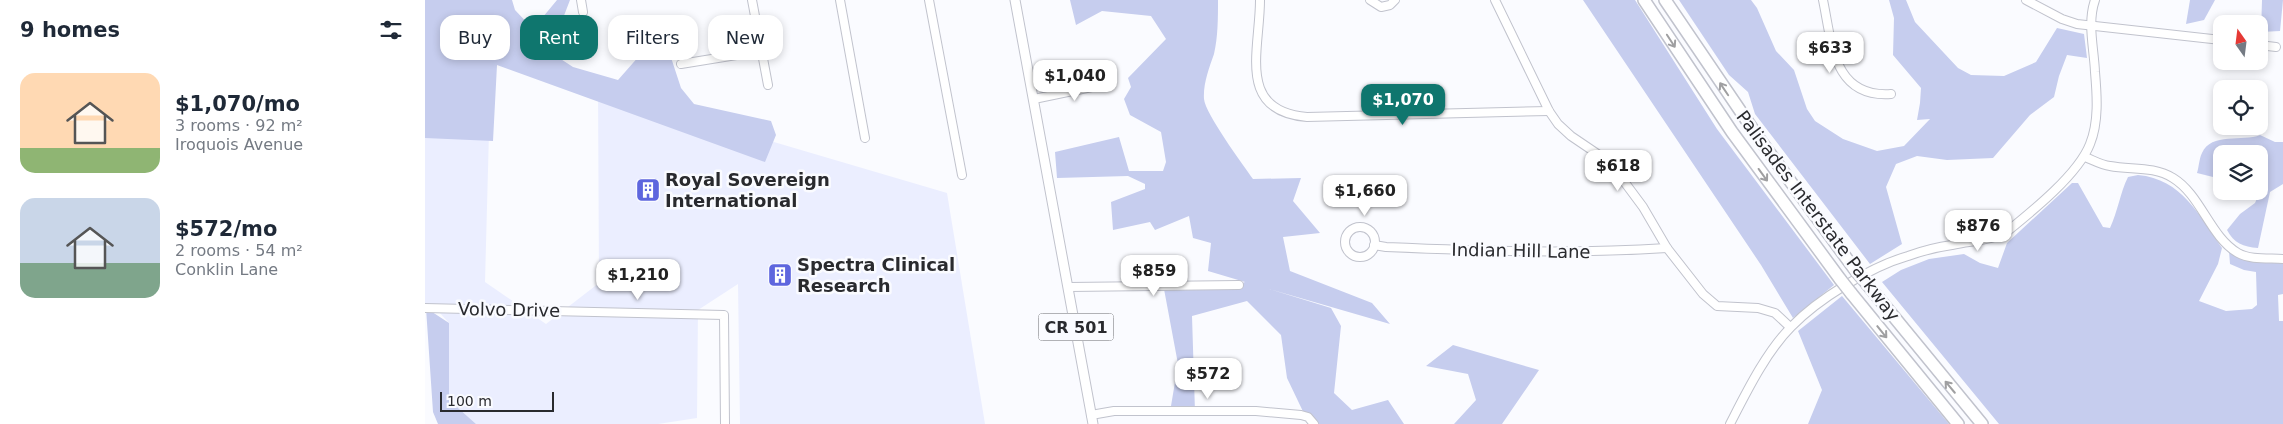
<!DOCTYPE html>
<meta charset="utf-8">
<style>
:root{--surface:#fff;--page:#f2f2f3;--text:#1f2937;--muted:#747a83;--accent:#0f766e}
body{margin:0;font-family:"DejaVu Sans",sans-serif;background:var(--page);color:var(--text);height:100vh;display:flex;flex-direction:column;font-size:19px;white-space:nowrap}
*{box-sizing:border-box;margin:0}
p{font-size:16px;color:var(--muted)}
.icon{flex:none;width:28px;height:28px;fill:none;stroke:currentColor;stroke-width:2;stroke-linecap:round;stroke-linejoin:round}
.map{position:relative;flex:1;overflow:hidden}
.sheet{display:flex;flex-direction:column;background:var(--surface);width:425px}
.sheet>*{flex:none}
.guide{position:absolute;left:15px;top:15px;width:475px;height:45px;display:flex;gap:10px}
.needle{width:32px;rotate:346deg}
.tools{position:absolute;left:1788px;top:15px;display:grid;gap:10px}
.tools a{display:grid;place-items:center;width:55px;height:55px;border-radius:10px;background:var(--surface);box-shadow:0 2px 8px #0003;font-size:25px}
.scale{position:absolute;left:15px;bottom:12px;width:114px;box-sizing:border-box;padding-left:5px;border:2px solid #292a2e;border-top:0;font-size:14px;line-height:18px;white-space:nowrap;color:#292a2e;-webkit-text-stroke:4px #fafbff;paint-order:stroke}
.price{position:absolute;translate:-50% -42px;padding:0 11px;border-radius:10px;background:#fff;color:#222;font-size:16px;line-height:32px;filter:drop-shadow(0 1px 2px #0008)}
.price::after{content:'';position:absolute;left:50%;top:30px;width:15px;height:11px;margin-left:-8px;background:inherit;clip-path:polygon(0 0,100% 0,50% 100%)}
.price.current{background:var(--accent);color:#fff}
ul{padding:0;list-style:none}
li{display:flex;align-items:center;gap:15px;height:125px;padding:0 20px}
li span{display:grid;place-items:center;flex:none;width:140px;height:100px;border-radius:15px;color:#555}
li>.icon{margin-inline-start:auto}
span .icon{width:60px;height:60px;fill:#fffc;stroke-width:1}
li b{font-size:21px}
h2{display:flex;justify-content:space-between;align-items:center;height:60px;padding:0 20px;font-size:21px}
.chip{padding:0 18px;border-radius:15px;background:var(--surface);box-shadow:0 2px 8px #0003;font-size:18px;line-height:45px}
.chip.current{background:var(--accent);color:#fff}
main{display:flex;flex:1;min-height:0}
.map>svg:first-child{display:block}
.built{fill:#ebeeff}
.green{fill:#c6cdee}
.lines{fill:none;stroke-linecap:round;stroke-linejoin:round}
.minor-casing{stroke:#c1c3cd;stroke-width:10}
.major-casing{stroke:#c1c3cd;stroke-width:11}
.highway-casing{stroke:#c1c3cd;stroke-width:14}
.minor{stroke:#fff;stroke-width:8}
.major{stroke:#fff;stroke-width:9}
.highway{stroke:#fff;stroke-width:11}
.highway-bridge-casing{stroke:#c1c3cd;stroke-width:14;stroke-linecap:butt}
.highway-bridge{stroke:#fff;stroke-width:11}
.oneway{stroke:#9f9fa1}
.labels{text-anchor:middle;stroke-width:5;stroke-linejoin:round;paint-order:stroke}
.shield{fill:#fafbff;stroke:#68696d;stroke-width:1}
.shield-label{font-size:16px;font-weight:bold;fill:#292a2e}
.poi-label{font-size:18px;font-weight:bold;fill:#292a2e;stroke:#fafbff;text-anchor:start}
.street-label{font-size:18px;fill:#292a2e;stroke:#fafbff}
</style>
<main>
<section class="sheet">
<h2>9 homes<svg class="icon" aria-label="filters" viewBox="0 0 24 24"><path d="M4 7h16M4 17h16"/><circle cx="9" cy="7" r="2"/><circle cx="15" cy="17" r="2"/></svg></h2>
<ul>
<li><span style="background:linear-gradient(#ffd9b3 75%,#8fb573 0)"><svg class="icon" aria-label="home" viewBox="0 0 24 24"><path d="M3 11l9-7 9 7M6 9v11h12V9"/></svg></span><div><b>$1,070/mo</b><p>3 rooms · 92 m²</p><p>Iroquois Avenue</p></div></li>
<li><span style="background:linear-gradient(#c9d6e8 65%,#7fa58c 0)"><svg class="icon" aria-label="home" viewBox="0 0 24 24"><path d="M3 11l9-7 9 7M6 9v11h12V9"/></svg></span><div><b>$572/mo</b><p>2 rooms · 54 m²</p><p>Conklin Lane</p></div></li>
</ul>
</section>
<div class="map">
<svg width="1858" height="424" viewBox="0 0 1858 424">
<rect width="100%" height="100%" fill="#fafbff"/>
<!-- built -->
<polygon class="built" points="0,39 66,58 60,282 121,324 174,283 173,90 522,193 560,424 315,424 313,284 273,310 272,418 233,424 51,424 24,400 24,323 14,312 0,305"/>
<!-- green -->
<g class="green">
<polygon points="0,0 87,0 90,10 108,29 132,0 145,0 125,52 148,67 193,80 237,30 256,88 269,104 346,121 351,135 340,162 72,65 68,141 0,138"/>
<path d="M645,0h148c0,18 0,37 -4,54 -5,14 -11,30 -10,45 1,14 39,66 49,80l48,-1 -8,23 27,32 -37,4 7,34 82,32 18,21 -121,-35 62,19 10,18 -7,67 18,17 36,-10 16,24h-95l-22,-46 -6,-43 -34,-34 -55,15 3,96h-25l8,-48 -14,-75h64l17,-7 -37,-11 3,-28 -18,-5 -4,-22 -34,14 -5,-8 -37,8 -2,-28 34,-13v-5l-17,-8 -71,2 -2,-26 64,-15 10,34h34l3,-9 -5,-30 -31,-17 -6,-16 7,-12 -3,-9 38,-39 -15,-23 -49,-5 -26,14z"/>
<polygon points="1158,0 1210,0 1292,129 1409,285 1368,318 1336,265"/>
<polygon points="1254,0 1326,0 1332,8 1351,51 1369,70 1382,109 1390,121 1418,139 1452,151 1479,146 1505,119 1492,120 1495,103 1496,88 1468,55 1469,18 1464,0 1481,0 1490,22 1533,68 1546,75 1579,76 1611,62 1632,28 1659,34 1662,58 1642,55 1634,76 1629,97 1605,115 1568,158 1522,160 1492,156 1471,164 1461,187 1477,244 1445,264 1330,114 1323,92 1304,75"/>
<polygon points="1765,0 1790,0 1779,20 1761,24"/>
<polygon points="1837,0 1858,0 1855,31 1836,32"/>
<path d="M1835,135l15,7h8v42l-13,8 -12,56c-15,-1 -24,-5 -31,-18l13,-16 15,-11 8,-19 -4,-13v-17h-38v25l-24,-6c2,-6 2,-14 5,-20 9,-21 41,-11 58,-18z"/>
<path d="M1713,175c44,4 61,40 84,73l-4,16 -19,37 27,10 26,-2 5,-4 -1,-33 -12,-2 -14,-6 -1,-13c15,12 36,12 54,11v32l-5,1 1,26h4v103h-284l-117,-142 19,-12 28,-11 35,-5 16,9 18,5 9,-25 65,-60h6l25,44 7,1c8,-17 10,-35 18,-51z"/>
<polygon points="1417,296 1524,424 1383,424 1397,390 1373,331"/>
<polygon points="1,308 24,323 24,400 51,424 13,424 8,412"/>
<polygon points="1028,345 1114,370 1077,424 1029,424 1051,400 1043,374 1001,366"/>
</g>
<g class="lines">
<defs>
<g id="minor">
<polyline points="156,0 158,12"/>
<polyline points="327,0 343,85"/>
<polyline points="415,0 440,138"/>
<polyline points="504,0 537,175"/>
<path d="M835,0c0,50 -24,111 47,117l242,-6"/>
<polyline points="945,0 956,7 965,5 970,0"/>
<polyline points="1070,0 1124,111 1133,124 1146,136 1177,157 1192,172 1218,207 1242,248 1278,294 1292,306 1333,308 1350,313 1365,327"/>
<path d="M1398,0c9,43 10,98 68,94"/>
<polyline points="1601,0 1637,19 1652,24 1796,40"/>
<polyline points="1834,45 1851,47"/>
<polyline points="256,64 336,51"/>
<polyline points="609,99 686,83"/>
<path d="M1660,157c8,3 16,8 25,9 21,4 44,0 63,12 28,17 37,59 65,75 12,7 31,5 45,6"/>
<circle cx="935" cy="242" r="15"/>
<path d="M949,245l12,2c94,4 187,7 281,1"/>
<polyline points="644,287 814,285"/>
<polyline points="0,308 299,315 300,424"/>
<polyline points="666,415 689,411 831,411 876,415 883,417 889,424"/>
<path d="M1305,424c16,-31 36,-72 61,-97 27,-28 79,-60 117,-71 14,-5 29,-9 44,-11 18,-4 35,-4 52,-11 26,-21 74,-59 86,-90 9,-22 7,-49 5,-72 -1,-24 -8,-49 0,-72"/>
</g>
<polyline id="major" points="590,0 668,424"/>
<g id="highway">
<polyline points="1219,0 1307,132 1415,279"/>
<polyline points="1240,0 1333,137 1430,270"/>
<polyline points="1442,284 1557,424"/>
<polyline points="1426,293 1533,424"/>
</g>
</defs>
<!-- minor casing -->
<use href="#minor" class="minor-casing"/>
<!-- major casing -->
<use href="#major" class="major-casing"/>
<!-- highway casing -->
<use href="#highway" class="highway-casing"/>
<!-- minor -->
<use href="#minor" class="minor"/>
<!-- major -->
<use href="#major" class="major"/>
<!-- highway -->
<use href="#highway" class="highway"/>
<defs>
<g id="highway-bridge">
<polyline points="1430,270 1442,284"/>
<polyline points="1415,279 1426,293"/>
</g>
</defs>
<!-- highway-bridge casing -->
<use href="#highway-bridge" class="highway-bridge-casing"/>
<!-- highway-bridge -->
<use href="#highway-bridge" class="highway-bridge"/>
</g>
<!-- one-way arrows -->
<defs><path id="oneway-shaft" d="M-6 0H5M1.5-3L5.5 0L1.5 3" fill="none" stroke-width="1.6" stroke-linecap="round" stroke-linejoin="round" transform="scale(1.25)"/></defs>
<g class="oneway">
<use href="#oneway-shaft" transform="translate(1246 41) rotate(57)"/>
<use href="#oneway-shaft" transform="translate(1299 89) rotate(-124)"/>
<use href="#oneway-shaft" transform="translate(1338 175) rotate(54)"/>
<use href="#oneway-shaft" transform="translate(1457 332) rotate(51)"/>
<use href="#oneway-shaft" transform="translate(1525 387) rotate(-130)"/>
</g>
<!-- icons -->
<defs>
<symbol id="building-square" viewBox="-11 -11 22 22"><rect x="-9" y="-9" width="18" height="18" rx="4" fill="#5e66de" stroke="#fafbff"/><path d="M-4-6H4V6H1V3H-1V6H-4ZM-2.5-4.3h1.7v1.8h-1.7ZM.8-4.3h1.7v1.8H.8ZM-2.5-1h1.7V.8h-1.7ZM.8-1h1.7V.8H.8Z" fill="#fff"/></symbol>
</defs>
<g fill-rule="evenodd">
<use href="#building-square" x="209" y="176" width="28" height="28"/>
<use href="#building-square" x="341" y="261" width="28" height="28"/>
</g>
<g class="labels">
<!-- shield labels -->
<rect class="shield" x="613.5" y="313.5" width="75" height="27" rx="4"/>
<g class="shield-label">
<text x="651" y="333">CR 501</text>
</g>
<!-- poi labels -->
<g class="poi-label">
<text x="240" y="186">Royal Sovereign<tspan x="240" dy="21">International</tspan></text>
<text x="372" y="271">Spectra Clinical<tspan x="372" dy="21">Research</tspan></text>
</g>
<!-- street labels -->
<g class="street-label">
<text transform="translate(1393 216) rotate(53)" y="6">Palisades Interstate Parkway</text>
<text transform="translate(1096 251) rotate(1)" y="6">Indian Hill Lane</text>
<text transform="translate(84 310) rotate(1)" y="6">Volvo Drive</text>
</g>
</g>
</svg>
<div class="tools">
<a><svg class="needle" viewBox="-14 -14 28 28"><path d="M0-13l5 13h-10z" fill="#e53935"/><path d="M0 13l5-13h-10z" fill="#747a83"/></svg></a>
<a><svg class="icon" aria-label="locate" viewBox="0 0 24 24"><circle cx="12" cy="12" r="6"/><path d="M12 2v4M12 18v4M2 12h4M18 12h4"/></svg></a>
<a><svg class="icon" aria-label="layers" viewBox="0 0 24 24"><path d="M12 4l9 5-9 5-9-5zM3 14l9 5 9-5"/></svg></a>
</div>
<div class="scale">100 m</div>
<b class="price" style="left:1405px;top:74px">$633</b>
<b class="price" style="left:650px;top:102px">$1,040</b>
<b class="price current" style="left:978px;top:126px">$1,070</b>
<b class="price" style="left:1193px;top:192px">$618</b>
<b class="price" style="left:940px;top:217px">$1,660</b>
<b class="price" style="left:1553px;top:252px">$876</b>
<b class="price" style="left:729px;top:297px">$859</b>
<b class="price" style="left:213px;top:301px">$1,210</b>
<b class="price" style="left:783px;top:400px">$572</b>
<div class="guide">
<a class="chip">Buy</a>
<a class="chip current">Rent</a>
<a class="chip">Filters</a>
<a class="chip">New</a>
</div>
</div>
</main>
